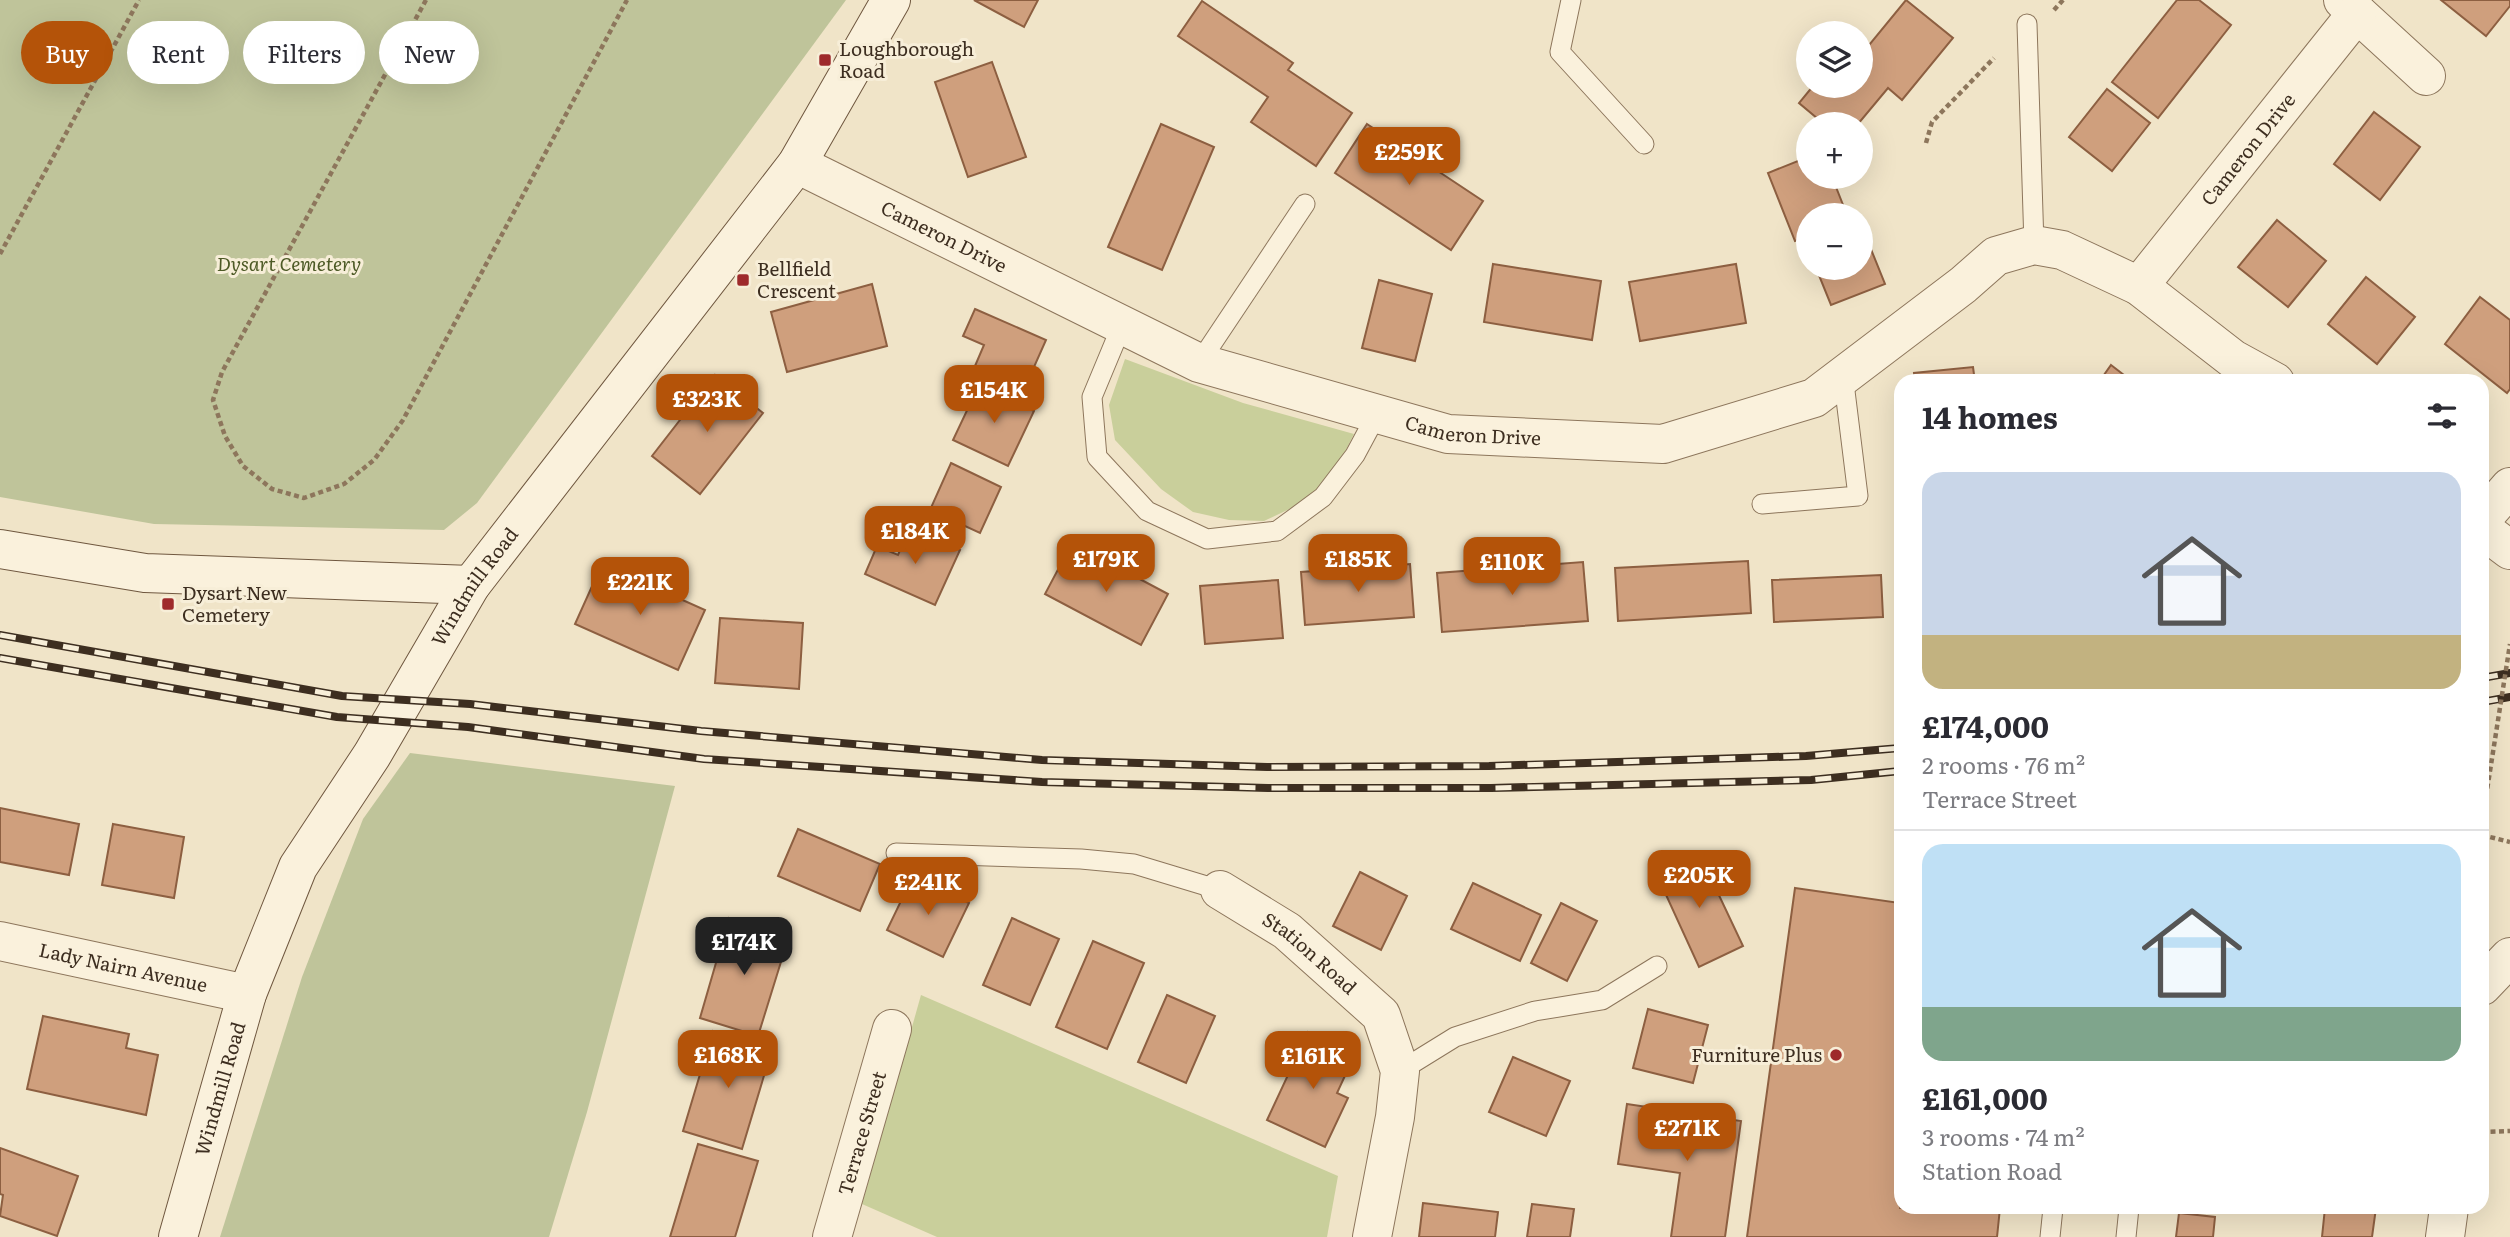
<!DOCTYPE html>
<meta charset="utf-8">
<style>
:root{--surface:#fff;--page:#f7f7f7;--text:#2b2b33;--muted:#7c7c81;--line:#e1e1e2;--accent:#b45309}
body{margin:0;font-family:Literata,serif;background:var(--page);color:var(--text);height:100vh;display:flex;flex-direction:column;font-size:26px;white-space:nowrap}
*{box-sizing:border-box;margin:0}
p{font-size:23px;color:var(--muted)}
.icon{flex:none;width:38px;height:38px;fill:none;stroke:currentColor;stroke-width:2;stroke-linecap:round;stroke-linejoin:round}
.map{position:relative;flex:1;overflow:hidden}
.sheet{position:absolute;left:1894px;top:374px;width:595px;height:840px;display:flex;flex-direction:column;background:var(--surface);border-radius:21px;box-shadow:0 7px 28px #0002}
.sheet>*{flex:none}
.banner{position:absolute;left:21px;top:21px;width:665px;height:63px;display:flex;gap:14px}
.controls{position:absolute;left:1796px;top:21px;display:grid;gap:14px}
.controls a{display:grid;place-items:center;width:77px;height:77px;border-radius:50%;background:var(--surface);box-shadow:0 7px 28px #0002;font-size:35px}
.price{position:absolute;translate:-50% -60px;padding:0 16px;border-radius:14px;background:var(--accent);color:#fff;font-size:23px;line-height:46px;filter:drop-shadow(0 2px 4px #0008)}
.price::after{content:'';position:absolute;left:50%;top:42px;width:21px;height:16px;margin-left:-10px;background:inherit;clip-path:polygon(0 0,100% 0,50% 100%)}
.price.selected{background:#222;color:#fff}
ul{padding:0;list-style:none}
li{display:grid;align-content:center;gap:14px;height:371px;padding:0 28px}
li+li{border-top:2px solid var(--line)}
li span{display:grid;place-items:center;height:217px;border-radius:21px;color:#555}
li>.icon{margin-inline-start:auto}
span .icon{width:126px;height:126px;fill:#fffc;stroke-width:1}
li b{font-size:30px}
h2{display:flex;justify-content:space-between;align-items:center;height:84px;padding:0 28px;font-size:30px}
.chip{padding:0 24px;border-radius:32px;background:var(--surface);box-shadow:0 7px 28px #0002;font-size:24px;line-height:63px}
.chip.selected{background:var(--accent);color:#fff}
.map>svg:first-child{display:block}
.green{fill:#c9cf9b}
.cemetery{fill:#bfc49a}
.building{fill:#cf9f7d;stroke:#8d5f41;stroke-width:2}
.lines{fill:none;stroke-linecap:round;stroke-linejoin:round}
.lane-casing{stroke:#8d765c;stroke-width:21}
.street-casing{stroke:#8d765c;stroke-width:40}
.secondary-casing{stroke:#6f573f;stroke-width:40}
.path{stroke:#8d765c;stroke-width:4.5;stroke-dasharray:5 3.5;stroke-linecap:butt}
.lane{stroke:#faf1dc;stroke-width:19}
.street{stroke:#faf1dc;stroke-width:38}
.secondary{stroke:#faf1dc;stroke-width:38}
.rail-casing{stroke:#3d2e20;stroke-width:8}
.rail{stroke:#f7eed8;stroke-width:5;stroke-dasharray:16;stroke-linecap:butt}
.path-bridge{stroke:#8d765c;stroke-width:4.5;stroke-dasharray:5 3.5;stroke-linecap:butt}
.poi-dot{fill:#9e2a2b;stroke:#f7eed8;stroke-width:2.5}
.labels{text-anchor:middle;stroke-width:6;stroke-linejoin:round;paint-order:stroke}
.poi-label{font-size:19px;fill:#3d2e20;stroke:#f7eed8;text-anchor:start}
.street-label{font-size:19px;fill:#3d2e20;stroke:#f7eed8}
.park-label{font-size:19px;font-style:italic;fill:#4d5a26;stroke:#f7eed8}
</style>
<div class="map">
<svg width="2510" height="1237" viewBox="0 0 2510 1237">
<rect width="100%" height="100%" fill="#f0e4c8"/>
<!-- green -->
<g class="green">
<polygon points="1125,359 1243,403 1354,434 1329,483 1298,505 1264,521 1229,520 1193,512 1161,489 1115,440 1109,405"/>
<polygon points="921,995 1338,1176 1327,1237 937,1237 862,1204"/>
</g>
<!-- cemetery -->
<g class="cemetery">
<polygon points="0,0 846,0 477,503 444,530 154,524 0,497"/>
<polygon points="410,753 675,786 587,1112 549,1237 220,1237 302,977 363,819"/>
</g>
<!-- building -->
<g class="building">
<polygon points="974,0 1038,0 1024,27"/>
<polygon points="1906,0 1953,38 1902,100 1888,88 1858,124 1824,124 1799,103 1813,86 1860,86 1860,56"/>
<polygon points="2177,0 2199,0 2231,25 2158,118 2112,82"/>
<polygon points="2441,0 2510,0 2510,6 2486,36"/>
<polygon points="1202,1 1293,63 1288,70 1352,113 1316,166 1251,122 1268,97 1178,36"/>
<polygon points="992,62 1026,157 968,177 935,82"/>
<polygon points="2107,89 2150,123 2112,171 2069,137"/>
<polygon points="2374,112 2420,147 2380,200 2334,164"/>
<polygon points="1161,124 1214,147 1162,270 1108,247"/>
<polygon points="1367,124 1483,201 1451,250 1335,173"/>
<polygon points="1808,157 1808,177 1832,177 1847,215 1808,215 1808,247 1804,238 1795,241 1768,173"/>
<polygon points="2277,220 2326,261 2288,307 2238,267"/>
<polygon points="1860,222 1885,284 1831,305 1816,268 1860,268"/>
<polygon points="1493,264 1601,281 1592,340 1484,322"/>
<polygon points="1736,264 1746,323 1640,341 1629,282"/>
<polygon points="2366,277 2415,317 2377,364 2328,324"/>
<polygon points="1379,280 1432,294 1415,361 1362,348"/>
<polygon points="872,284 887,346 787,372 771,312"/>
<polygon points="2480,297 2510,320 2510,389 2507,393 2445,344"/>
<polygon points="975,309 1046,340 1022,394 972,373 984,345 963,336"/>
<polygon points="2111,365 2133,382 2099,382"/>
<polygon points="1973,367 1975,382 1915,382 1914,373"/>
<polygon points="715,375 763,413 700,494 652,456"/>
<polygon points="979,385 1034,411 1008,466 953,440"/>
<polygon points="951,463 1001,487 980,533 930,510"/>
<polygon points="910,528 960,550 935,605 865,574 877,546 898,555"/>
<polygon points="1072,543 1168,594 1141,645 1045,594"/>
<polygon points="1748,561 1751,613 1618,621 1615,568"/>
<polygon points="1583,562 1588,621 1442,632 1437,573"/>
<polygon points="602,564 705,610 678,670 575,624"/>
<polygon points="1410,564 1414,617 1305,625 1301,572"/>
<polygon points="1881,575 1883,617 1774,622 1772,580"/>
<polygon points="1278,580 1283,638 1205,644 1200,586"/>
<polygon points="720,618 803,623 799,689 715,683"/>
<polygon points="0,808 79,824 69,875 0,862"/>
<polygon points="113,824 184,837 174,898 102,885"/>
<polygon points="798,829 880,864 860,911 778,876"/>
<polygon points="1699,853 1743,946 1699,967 1656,873"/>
<polygon points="1360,872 1407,896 1381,950 1333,926"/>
<polygon points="913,876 969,903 943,957 887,930"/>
<polygon points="1473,883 1541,915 1520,961 1451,929"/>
<polygon points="1795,888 1900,903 1900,1208 2000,1208 1997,1237 1747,1237"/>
<polygon points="1561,903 1597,921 1567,981 1531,963"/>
<polygon points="729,918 789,936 758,1036 700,1018"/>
<polygon points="1012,918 1059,939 1030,1005 983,985"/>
<polygon points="1093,941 1144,963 1107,1049 1056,1027"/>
<polygon points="1167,995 1215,1016 1186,1083 1138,1062"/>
<polygon points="1648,1009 1708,1025 1693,1083 1633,1068"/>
<polygon points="43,1016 129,1034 126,1048 158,1055 146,1115 27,1089"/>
<polygon points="713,1031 772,1049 742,1149 683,1131"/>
<polygon points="1308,1032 1355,1054 1337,1093 1348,1098 1325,1147 1267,1120"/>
<polygon points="1513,1057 1570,1081 1546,1136 1489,1112"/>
<polygon points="1627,1104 1741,1121 1725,1237 1671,1237 1680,1173 1618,1164"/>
<polygon points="698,1144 758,1161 735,1237 670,1237"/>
<polygon points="0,1148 78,1176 57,1236 0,1216 3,1195 0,1194"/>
<polygon points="1423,1203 1498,1212 1495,1237 1419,1237"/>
<polygon points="1532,1204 1574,1209 1570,1237 1527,1237"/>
<polygon points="2325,1208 2376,1208 2372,1237 2322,1237"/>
<polygon points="2179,1213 2215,1217 2213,1237 2176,1237"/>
</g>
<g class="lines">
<defs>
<g id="lane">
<polyline points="1571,0 1560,52 1644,144"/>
<polyline points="2027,24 2034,245"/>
<polyline points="1122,325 1092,397 1097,457 1147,511 1207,539 1277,531 1323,497 1355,455 1377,414"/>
<polyline points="1199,363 1305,204"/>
<polyline points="1762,504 1858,496 1843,375"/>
<polyline points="896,853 1081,859 1134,864 1220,890"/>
<polyline points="1400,1071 1455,1037 1535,1011 1602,1000 1657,966"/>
<polyline points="2050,1237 2053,1208"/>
<polyline points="2126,1237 2129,1208"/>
</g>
<g id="street">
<polyline points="2343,0 2426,76"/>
<path id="s1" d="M797,164l402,199 249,71 215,10 151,-46 149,-113 33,-29 38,-11 28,5 77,36 94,73 42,23"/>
<path id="s2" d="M2139,286l218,-273"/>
<polyline points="2482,519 2510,487"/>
<polyline points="2482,529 2510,550"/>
<path id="s3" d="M1220,890l67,41 94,84 19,56 -5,46 -23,120"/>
<path id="s4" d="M0,941l247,53"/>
<polyline points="2482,986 2510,957"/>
<path id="s5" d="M832,1237l60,-208"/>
<polyline points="2445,1237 2449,1208"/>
</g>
<g id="secondary">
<polyline points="0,549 145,573 471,585"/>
<path id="s6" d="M178,1237l69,-243 51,-127 74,-112 99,-170 326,-421 94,-164"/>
</g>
</defs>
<!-- lane casing -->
<use href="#lane" class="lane-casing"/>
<!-- street casing -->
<use href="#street" class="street-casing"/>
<!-- secondary casing -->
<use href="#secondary" class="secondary-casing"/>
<!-- path -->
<g class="path">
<polyline points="426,0 222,372 213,400 225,436 243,466 272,489 304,498 344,484 374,460 403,420 627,0"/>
<polyline points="2054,10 2063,0"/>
<polyline points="1926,143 1932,122 1994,58"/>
<polyline points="0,254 139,0"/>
<polyline points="2482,835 2510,842"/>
<polyline points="2482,1132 2510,1131"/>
</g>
<!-- lane -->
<use href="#lane" class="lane"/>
<!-- street -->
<use href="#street" class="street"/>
<!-- secondary -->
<use href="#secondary" class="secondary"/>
<defs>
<g id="rail">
<polyline points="0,635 342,696 470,704 701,731 1042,760 1267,767 1489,766 1806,756 1900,748"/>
<polyline points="0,658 337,717 468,727 704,759 1042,782 1268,788 1491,788 1811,780 1900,771"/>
<polyline points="2482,678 2510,673"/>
<polyline points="2482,702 2510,697"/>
</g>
</defs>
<!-- rail casing -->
<use href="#rail" class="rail-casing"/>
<!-- rail -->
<use href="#rail" class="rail"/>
<!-- path-bridge -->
<polyline class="path-bridge" points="2482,822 2510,644"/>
</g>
<!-- markers -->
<g class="poi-dot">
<rect x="818" y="53" width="14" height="14" rx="3.5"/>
<rect x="736" y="273" width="14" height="14" rx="3.5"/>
<rect x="161" y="597" width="14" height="14" rx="3.5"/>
<circle cx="1836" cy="1055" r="7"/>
</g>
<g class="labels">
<!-- poi labels -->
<g class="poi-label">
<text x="839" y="56">Loughborough<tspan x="839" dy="22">Road</tspan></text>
<text x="757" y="276">Bellfield<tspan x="757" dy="22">Crescent</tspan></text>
<text x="182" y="600">Dysart New<tspan x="182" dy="22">Cemetery</tspan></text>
<text x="1822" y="1062" text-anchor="end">Furniture Plus</text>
</g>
<!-- street labels -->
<g class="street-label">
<text dy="7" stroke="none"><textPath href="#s2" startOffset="175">Cameron Drive</textPath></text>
<text dy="7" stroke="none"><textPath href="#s1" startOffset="164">Cameron Drive</textPath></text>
<text dy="7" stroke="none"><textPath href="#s1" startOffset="732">Cameron Drive</textPath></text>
<text dy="7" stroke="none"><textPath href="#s6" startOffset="721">Windmill Road</textPath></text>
<text dy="7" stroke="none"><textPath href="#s3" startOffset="110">Station Road</textPath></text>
<text dy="7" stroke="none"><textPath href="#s4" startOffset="126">Lady Nairn Avenue</textPath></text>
<text dy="7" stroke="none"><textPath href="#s6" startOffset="154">Windmill Road</textPath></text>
<text dy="7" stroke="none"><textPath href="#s5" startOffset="108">Terrace Street</textPath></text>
</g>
<!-- park labels -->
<g class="park-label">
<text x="289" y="271">Dysart Cemetery</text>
</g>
</g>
</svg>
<div class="controls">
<a><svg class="icon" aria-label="layers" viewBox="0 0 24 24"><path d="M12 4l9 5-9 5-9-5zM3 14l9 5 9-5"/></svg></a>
<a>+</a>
<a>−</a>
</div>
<b class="price" style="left:1409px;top:187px">£259K</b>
<b class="price" style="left:994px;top:425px">£154K</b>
<b class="price" style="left:707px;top:434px">£323K</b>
<b class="price" style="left:915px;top:566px">£184K</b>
<b class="price" style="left:1106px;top:594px">£179K</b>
<b class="price" style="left:1358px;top:594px">£185K</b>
<b class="price" style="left:1512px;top:597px">£110K</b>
<b class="price" style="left:640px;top:617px">£221K</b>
<b class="price" style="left:1699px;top:910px">£205K</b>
<b class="price" style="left:928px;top:917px">£241K</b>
<b class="price selected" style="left:744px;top:977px">£174K</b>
<b class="price" style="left:728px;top:1090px">£168K</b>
<b class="price" style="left:1313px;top:1091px">£161K</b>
<b class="price" style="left:1687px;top:1163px">£271K</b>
<div class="banner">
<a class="chip selected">Buy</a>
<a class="chip">Rent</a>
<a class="chip">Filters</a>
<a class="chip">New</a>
</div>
<section class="sheet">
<h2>14 homes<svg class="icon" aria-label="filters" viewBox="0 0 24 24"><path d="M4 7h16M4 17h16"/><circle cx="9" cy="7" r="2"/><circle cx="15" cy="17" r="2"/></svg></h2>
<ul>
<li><span style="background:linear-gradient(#c9d6e8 75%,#c2b280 0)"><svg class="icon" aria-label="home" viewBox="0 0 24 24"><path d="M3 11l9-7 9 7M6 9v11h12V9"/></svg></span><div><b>£174,000</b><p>2 rooms · 76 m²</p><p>Terrace Street</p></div></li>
<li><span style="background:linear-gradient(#bfe0f5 75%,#7fa58c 0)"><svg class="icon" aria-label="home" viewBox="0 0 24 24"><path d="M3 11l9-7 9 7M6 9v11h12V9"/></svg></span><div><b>£161,000</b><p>3 rooms · 74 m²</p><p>Station Road</p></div></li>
</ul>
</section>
</div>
